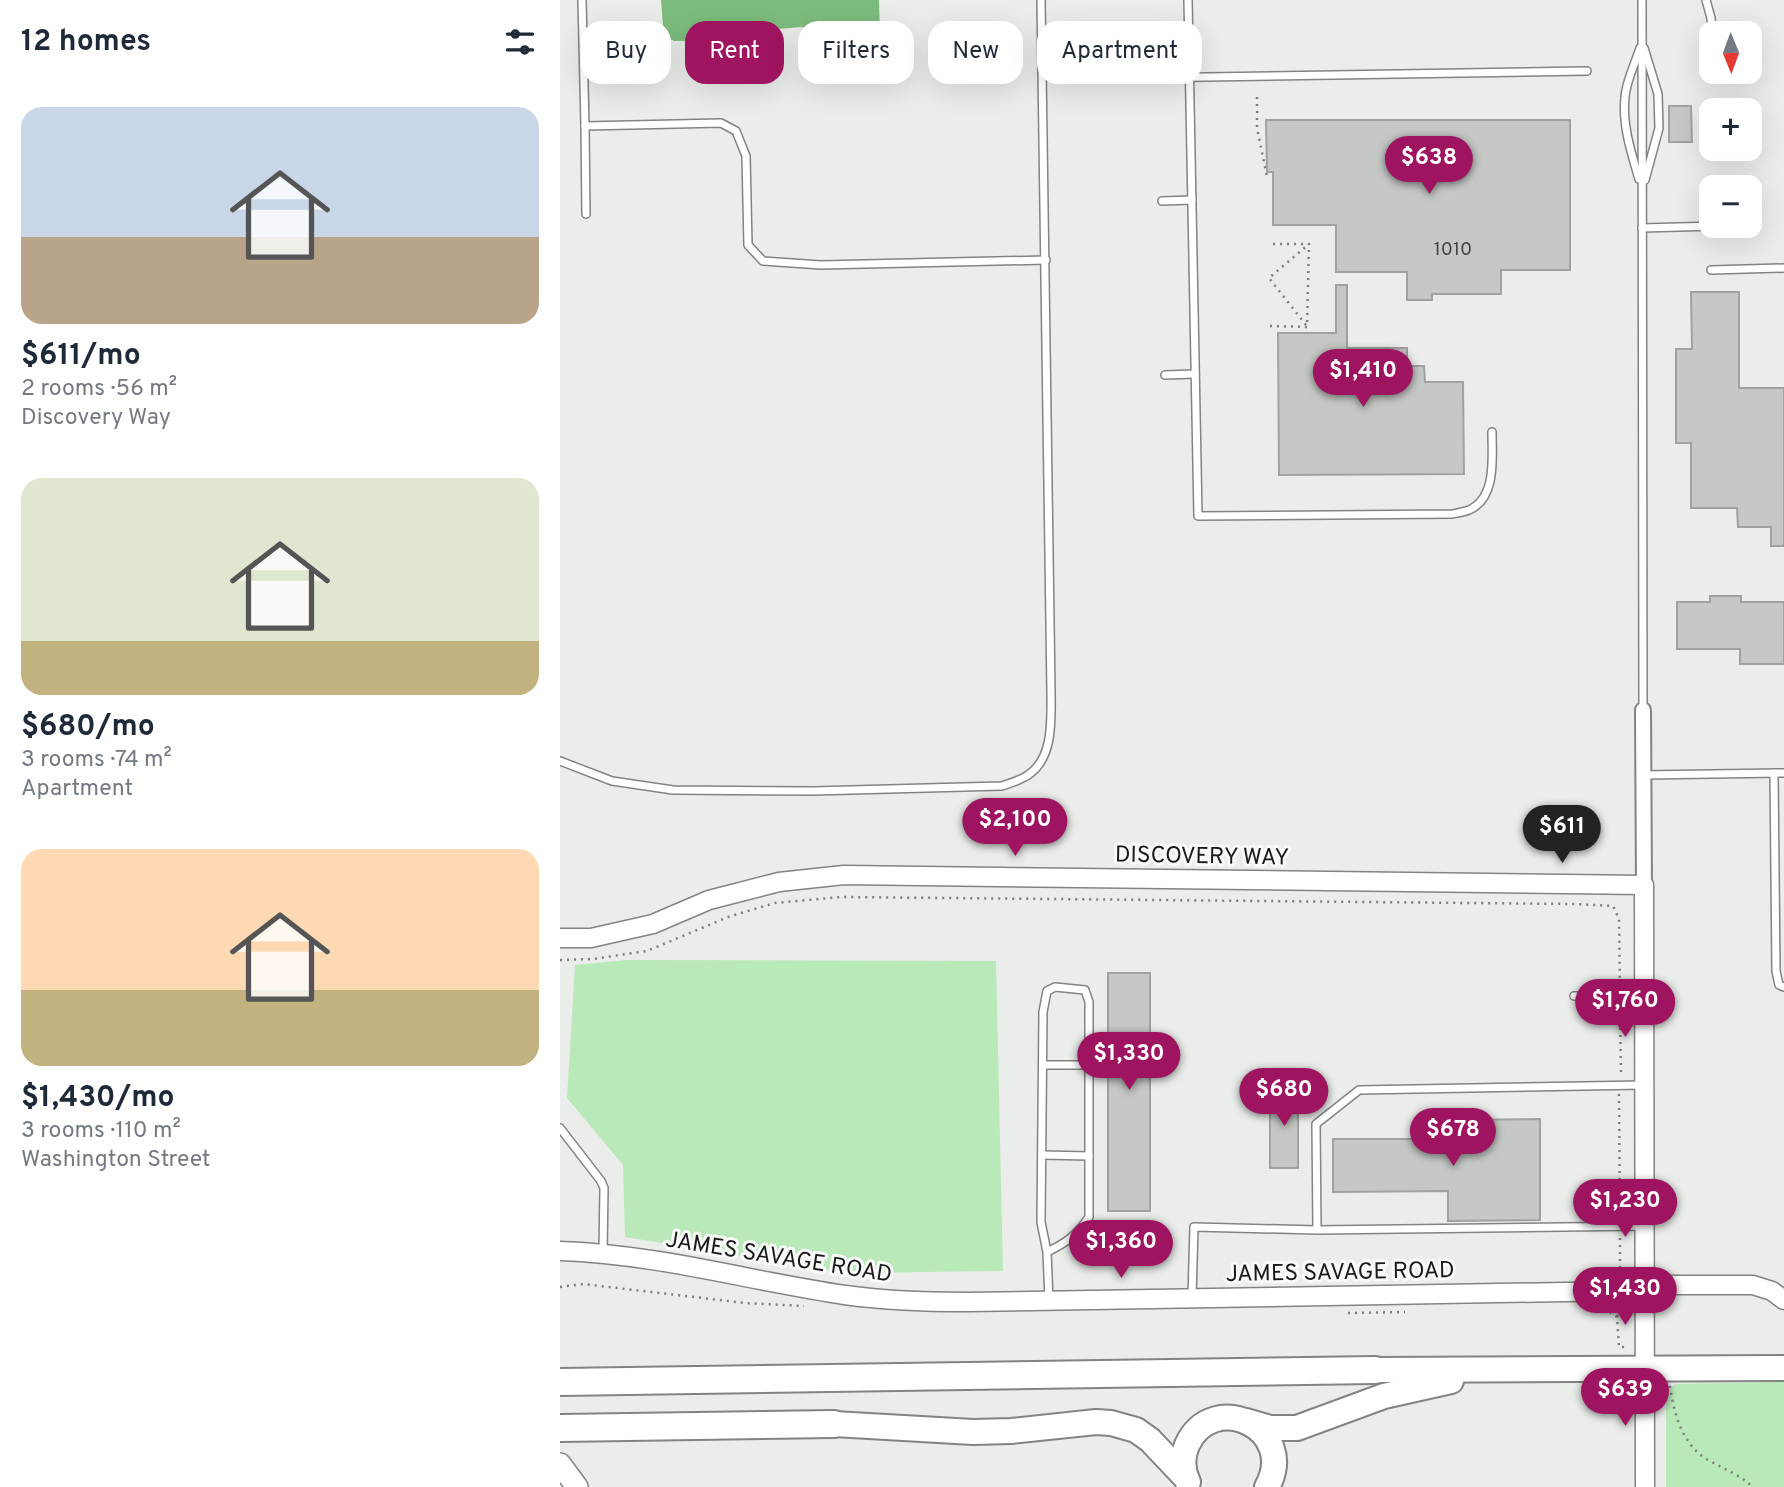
<!DOCTYPE html>
<meta charset="utf-8">
<style>
:root{--surface:#fff;--page:#f2f2f3;--text:#1f2937;--muted:#747a83;--accent:#9f1460}
body{margin:0;font-family:Overpass,sans-serif;background:var(--page);color:var(--text);height:100vh;display:flex;flex-direction:column;font-size:26px;white-space:nowrap}
*{box-sizing:border-box;margin:0}
p{font-size:23px;color:var(--muted)}
.icon{flex:none;width:38px;height:38px;fill:none;stroke:currentColor;stroke-width:2;stroke-linecap:round;stroke-linejoin:round}
.map{position:relative;flex:1;overflow:hidden}
.panel{display:flex;flex-direction:column;background:var(--surface);width:560px}
.panel>*{flex:none}
.banner{position:absolute;left:21px;top:21px;width:665px;height:63px;display:flex;gap:14px}
.needle{width:46px;rotate:179deg}
.buttons{position:absolute;left:1139px;top:21px;display:grid;gap:14px}
.buttons a{display:grid;place-items:center;width:63px;height:63px;border-radius:14px;background:var(--surface);box-shadow:0 7px 28px #0002;font-size:35px}
.price{position:absolute;translate:-50% -60px;padding:0 16px;border-radius:24px;background:var(--accent);color:#fff;font-size:23px;line-height:46px;filter:drop-shadow(0 2px 4px #0008)}
.price::after{content:'';position:absolute;left:50%;top:42px;width:21px;height:16px;margin-left:-10px;background:inherit;clip-path:polygon(0 0,100% 0,50% 100%)}
.price.on{background:#222;color:#fff}
ul{padding:0;list-style:none}
li{display:grid;align-content:center;gap:14px;height:371px;padding:0 21px}
li span{display:grid;place-items:center;height:217px;border-radius:21px;color:#555}
li>.icon{margin-inline-start:auto}
span .icon{width:126px;height:126px;fill:#fffc;stroke-width:1}
li b{font-size:30px}
h2{display:flex;justify-content:space-between;align-items:center;height:84px;padding:0 21px;font-size:30px}
.pill{padding:0 24px;border-radius:21px;background:var(--surface);box-shadow:0 7px 28px #0002;font-size:24px;line-height:63px}
.pill.on{background:var(--accent);color:#fff}
main{display:flex;flex:1;min-height:0}
.map>svg:first-child{display:block}
.green{fill:#bae9b9}
.water{fill:#7cbc7c}
.building{fill:#c5c8c5;stroke:#a0a29f;stroke-width:2}
.lines{fill:none;stroke-linecap:round;stroke-linejoin:round}
.service-casing{stroke:#818481;stroke-width:10}
.minor-casing{stroke:#818481;stroke-width:18}
.tertiary-casing{stroke:#818481;stroke-width:21}
.secondary-casing{stroke:#818481;stroke-width:24}
.trunk-casing{stroke:#818481;stroke-width:28}
.motorway-casing{stroke:#818481;stroke-width:30}
.path{stroke:#7c7e7c;stroke-width:2.5;stroke-dasharray:2 5;stroke-linecap:butt}
.service{stroke:#fff;stroke-width:7}
.minor{stroke:#fff;stroke-width:14}
.tertiary{stroke:#fff;stroke-width:18}
.secondary{stroke:#fff;stroke-width:21}
.trunk{stroke:#fff;stroke-width:24}
.motorway{stroke:#fff;stroke-width:26}
.labels{text-anchor:middle;stroke-width:6;stroke-linejoin:round;paint-order:stroke}
.number-label{font-size:19px;fill:#444644}
.street-label{font-size:23px;fill:#191a19;stroke:#f7faf7}
</style>
<main>
<section class="panel">
<h2>12 homes<svg class="icon" aria-label="filters" viewBox="0 0 24 24"><path d="M4 7h16M4 17h16"/><circle cx="9" cy="7" r="2"/><circle cx="15" cy="17" r="2"/></svg></h2>
<ul>
<li><span style="background:linear-gradient(#c9d6e8 60%,#b9a48a 0)"><svg class="icon" aria-label="home" viewBox="0 0 24 24"><path d="M3 11l9-7 9 7M6 9v11h12V9"/></svg></span><div><b>$611/mo</b><p>2 rooms · 56 m²</p><p>Discovery Way</p></div></li>
<li><span style="background:linear-gradient(#dfe7d0 75%,#c2b280 0)"><svg class="icon" aria-label="home" viewBox="0 0 24 24"><path d="M3 11l9-7 9 7M6 9v11h12V9"/></svg></span><div><b>$680/mo</b><p>3 rooms · 74 m²</p><p>Apartment</p></div></li>
<li><span style="background:linear-gradient(#ffd9b3 65%,#c2b280 0)"><svg class="icon" aria-label="home" viewBox="0 0 24 24"><path d="M3 11l9-7 9 7M6 9v11h12V9"/></svg></span><div><b>$1,430/mo</b><p>3 rooms · 110 m²</p><p>Washington Street</p></div></li>
</ul>
</section>
<div class="map">
<svg width="1224" height="1487" viewBox="0 0 1224 1487">
<rect width="100%" height="100%" fill="#eaedea"/>
<!-- green -->
<g class="green">
<polygon points="66,960 436,961 443,1271 286,1273 65,1237 63,1165 7,1098 15,965"/>
<polygon points="1224,1382 1224,1487 1106,1487 1106,1392 1115,1384"/>
</g>
<!-- water -->
<path class="water" d="M101,0h218l1,38c-6,-1 -12,0 -18,-1 -14,-3 -26,-15 -40,-5l-21,-5 -48,4 -8,-3 -3,12 -68,1 -7,-4 -4,-12z"/>
<!-- building -->
<g class="building">
<polygon points="1109,106 1131,106 1132,142 1109,142"/>
<polygon points="706,120 1010,120 1010,270 941,270 941,294 872,294 872,300 847,300 847,272 776,272 776,225 713,225 713,172 707,172"/>
<polygon points="776,285 787,285 787,348 847,348 847,366 864,366 865,382 903,382 904,474 719,475 718,333 776,333"/>
<polygon points="1131,292 1179,292 1179,388 1224,388 1224,546 1211,546 1211,527 1178,527 1177,508 1131,508 1131,443 1116,443 1116,349 1132,349"/>
<polygon points="1150,596 1181,596 1181,602 1224,602 1224,664 1180,664 1180,649 1117,649 1117,602 1150,602"/>
<rect x="548" y="973" width="42" height="238"/>
<rect x="710" y="1087" width="28" height="81"/>
<polygon points="980,1119 980,1220 888,1221 888,1191 773,1192 773,1139 887,1139 887,1120"/>
</g>
<g class="lines">
<defs>
<g id="service">
<polyline points="22,0 25,126 161,123 176,131 186,156 188,245 203,261 261,265 486,260"/>
<path d="M628,0l10,516 254,-2c5,-1 12,-2 17,-4 28,-12 23,-53 23,-78"/>
<polyline points="1082,0 1083,710"/>
<polyline points="1146,0 1151,18 1152,33"/>
<polyline points="1084,48 1098,94 1099,128 1085,180"/>
<polyline points="515,79 1027,71"/>
<polyline points="25,126 26,214"/>
<path d="M1079,179c-8,-27 -17,-54 -14,-82 1,-16 10,-33 15,-49"/>
<polyline points="602,201 632,200"/>
<polyline points="1082,228 1156,226"/>
<polyline points="1151,270 1224,268"/>
<polyline points="605,375 635,374"/>
<path d="M0,761l52,20 61,9 140,1 189,-5c9,-3 19,-6 26,-11 26,-17 23,-56 23,-83l-10,-692"/>
<polyline points="1214,773 1216,971 1219,985 1224,987"/>
<polyline points="1083,775 1224,773"/>
<polyline points="1014,996 1083,996"/>
<polyline points="483,1065 529,1065"/>
<polyline points="0,1128 41,1181 44,1188 43,1253"/>
<polyline points="482,1155 529,1156"/>
<polyline points="757,1230 756,1124 799,1090 1084,1085"/>
<path d="M487,1252l-6,-30 2,-210 4,-21 8,-4 30,3 4,12v215c-12,18 -23,26 -42,35l2,48"/>
<polyline points="632,1297 634,1227 757,1230 1084,1226"/>
</g>
<polyline id="minor" points="1083,710 1084,885"/>
<g id="tertiary">
<polyline points="0,938 31,938 93,924 149,900 219,882 284,875 1084,885 1085,1487"/>
<path d="M0,1251c96,3 190,30 285,44 41,6 81,7 123,7l653,-11 23,-6h109l19,6 12,9"/>
</g>
<polyline id="secondary" points="0,1464 17,1487"/>
<g id="trunk">
<polyline points="815,1370 1224,1368"/>
<polyline points="686,1421 710,1428 737,1428 824,1396 891,1381"/>
<polyline points="274,1424 413,1432 451,1431 536,1422 551,1423 576,1430 590,1440 625,1477"/>
<path d="M628,1482c-6,-12 -6,-25 -1,-37 26,-57 112,-16 80,42"/>
</g>
<g id="motorway">
<polyline points="0,1382 815,1370"/>
<polyline points="0,1428 274,1424"/>
</g>
</defs>
<!-- service casing -->
<use href="#service" class="service-casing"/>
<!-- minor casing -->
<use href="#minor" class="minor-casing"/>
<!-- tertiary casing -->
<use href="#tertiary" class="tertiary-casing"/>
<!-- secondary casing -->
<use href="#secondary" class="secondary-casing"/>
<!-- trunk casing -->
<use href="#trunk" class="trunk-casing"/>
<!-- motorway casing -->
<use href="#motorway" class="motorway-casing"/>
<!-- path -->
<g class="path">
<polyline points="697,97 697,128 707,177"/>
<polyline points="746,325 709,278 749,244"/>
<polyline points="710,326 747,327 749,244 710,244"/>
<polyline points="0,960 33,959 87,951 168,917 215,903 281,897 1016,904 1053,906 1059,919 1060,986"/>
<polyline points="1060,1007 1061,1074"/>
<polyline points="1059,1094 1060,1217"/>
<polyline points="1060,1238 1060,1277"/>
<polyline points="0,1287 23,1284 185,1303 244,1306"/>
<polyline points="1044,1308 1057,1317 1059,1347 1068,1347"/>
<polyline points="788,1313 845,1312"/>
<polyline points="1057,1317 1061,1308"/>
<path d="M1110,1386c4,29 13,61 40,75 16,9 30,14 43,26"/>
</g>
<!-- service -->
<use href="#service" class="service"/>
<!-- minor -->
<use href="#minor" class="minor"/>
<!-- tertiary -->
<use href="#tertiary" class="tertiary"/>
<!-- secondary -->
<use href="#secondary" class="secondary"/>
<!-- trunk -->
<use href="#trunk" class="trunk"/>
<!-- motorway -->
<use href="#motorway" class="motorway"/>
</g>
<g class="labels">
<!-- number labels -->
<g class="number-label">
<text x="893" y="255">1010</text>
</g>
<!-- street labels -->
<g class="street-label">
<text transform="translate(642 855) rotate(1)" y="8">DISCOVERY WAY</text>
<text transform="translate(219 1256) rotate(9)" y="8">JAMES SAVAGE ROAD</text>
<text transform="translate(780 1271) rotate(-1)" y="8">JAMES SAVAGE ROAD</text>
</g>
</g>
</svg>
<div class="buttons">
<a><svg class="needle" viewBox="-14 -14 28 28"><path d="M0-13l5 13h-10z" fill="#e53935"/><path d="M0 13l5-13h-10z" fill="#747a83"/></svg></a>
<a>+</a>
<a>−</a>
</div>
<b class="price" style="left:869px;top:196px">$638</b>
<b class="price" style="left:803px;top:409px">$1,410</b>
<b class="price" style="left:455px;top:858px">$2,100</b>
<b class="price on" style="left:1002px;top:865px">$611</b>
<b class="price" style="left:1065px;top:1039px">$1,760</b>
<b class="price" style="left:569px;top:1092px">$1,330</b>
<b class="price" style="left:724px;top:1128px">$680</b>
<b class="price" style="left:893px;top:1168px">$678</b>
<b class="price" style="left:1065px;top:1239px">$1,230</b>
<b class="price" style="left:561px;top:1280px">$1,360</b>
<b class="price" style="left:1065px;top:1327px">$1,430</b>
<b class="price" style="left:1065px;top:1428px">$639</b>
<div class="banner">
<a class="pill">Buy</a>
<a class="pill on">Rent</a>
<a class="pill">Filters</a>
<a class="pill">New</a>
<a class="pill">Apartment</a>
</div>
</div>
</main>
